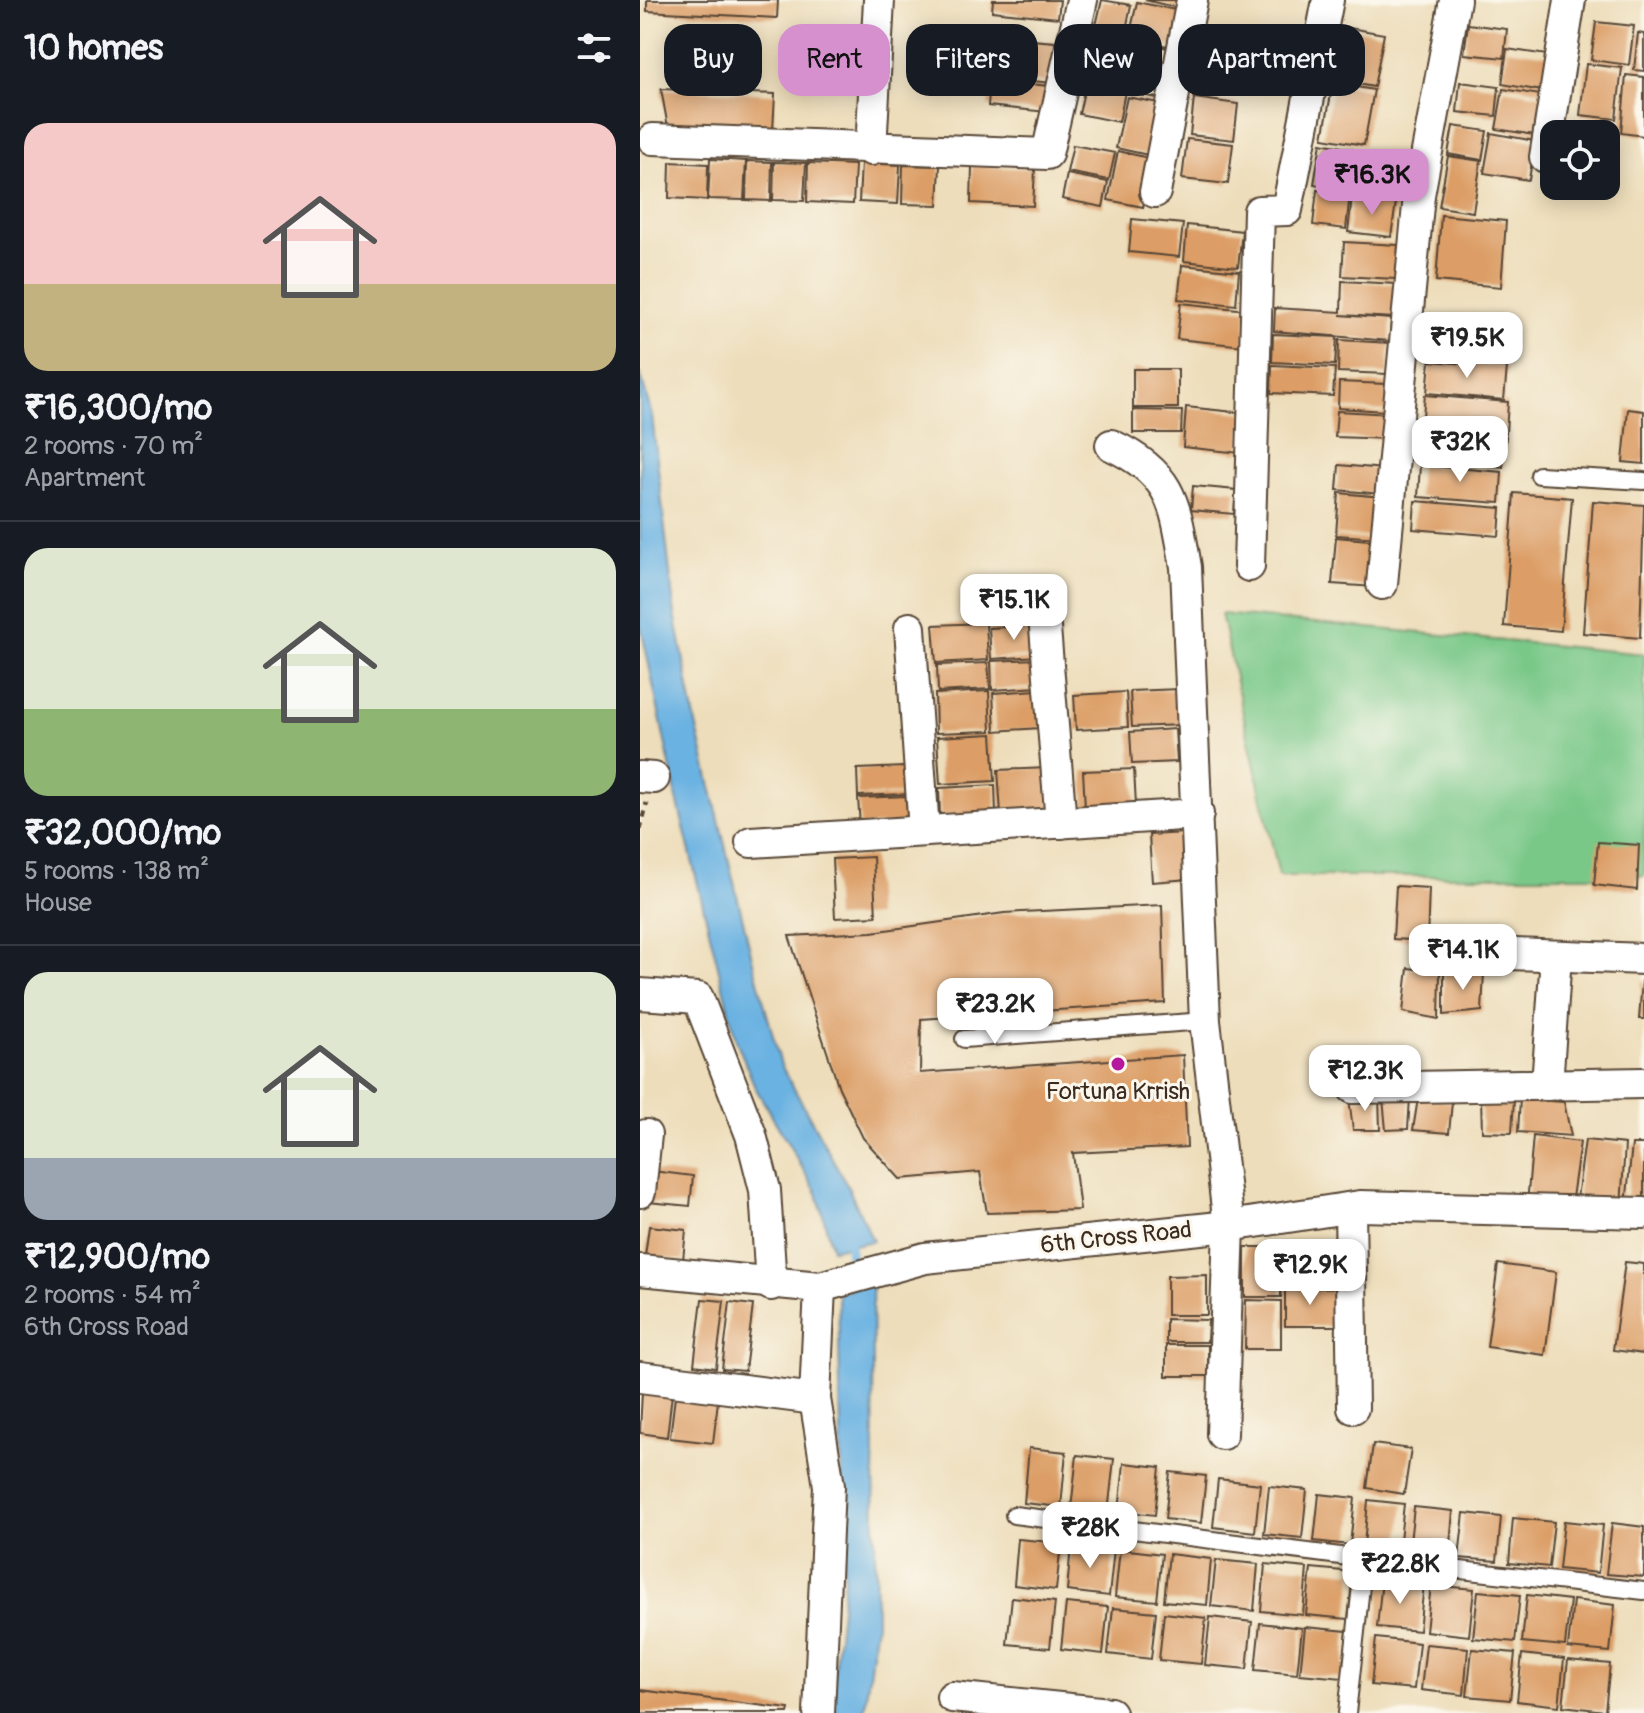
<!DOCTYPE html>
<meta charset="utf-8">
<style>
:root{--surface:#171b24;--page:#20242c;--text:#f1f3f6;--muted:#9ea1a6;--line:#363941;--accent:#d690ce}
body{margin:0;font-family:Pangolin,sans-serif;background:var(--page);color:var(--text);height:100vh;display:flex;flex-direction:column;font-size:30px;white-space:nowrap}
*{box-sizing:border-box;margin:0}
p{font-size:26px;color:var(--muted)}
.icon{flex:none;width:44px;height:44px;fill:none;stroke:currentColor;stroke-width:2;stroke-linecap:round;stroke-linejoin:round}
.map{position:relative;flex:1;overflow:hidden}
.panel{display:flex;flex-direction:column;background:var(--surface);width:640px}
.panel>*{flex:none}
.hud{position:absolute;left:24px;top:24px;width:760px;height:72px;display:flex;gap:16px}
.fabs{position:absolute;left:900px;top:120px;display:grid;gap:16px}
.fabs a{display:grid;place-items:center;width:80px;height:80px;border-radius:16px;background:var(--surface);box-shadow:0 4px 20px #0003;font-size:40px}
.price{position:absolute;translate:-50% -68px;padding:0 18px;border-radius:16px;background:#fff;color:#222;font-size:26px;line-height:52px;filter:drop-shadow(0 2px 4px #0008)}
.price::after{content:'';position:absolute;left:50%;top:48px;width:24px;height:18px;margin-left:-12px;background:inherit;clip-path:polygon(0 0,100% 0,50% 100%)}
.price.selected{background:var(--accent);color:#111}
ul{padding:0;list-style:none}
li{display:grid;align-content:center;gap:16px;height:424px;padding:0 24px}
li+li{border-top:2px solid var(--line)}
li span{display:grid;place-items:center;height:248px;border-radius:24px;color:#555}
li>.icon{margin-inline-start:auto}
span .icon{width:144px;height:144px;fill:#fffc;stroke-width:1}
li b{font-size:34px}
h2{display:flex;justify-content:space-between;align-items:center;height:96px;padding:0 24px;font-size:34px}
.pill{padding:0 28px;border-radius:24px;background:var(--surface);box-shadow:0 4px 20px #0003;font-size:28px;line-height:72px}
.pill.selected{background:var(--accent);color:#111}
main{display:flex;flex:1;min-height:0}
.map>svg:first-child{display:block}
.green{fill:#79c888;stroke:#5a7953;stroke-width:2}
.water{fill:#6bb2e2;stroke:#536e80;stroke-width:2}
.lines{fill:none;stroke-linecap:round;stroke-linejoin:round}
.stream{stroke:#6bb2e2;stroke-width:9}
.building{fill:#dc9e66}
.lane-casing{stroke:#564535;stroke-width:20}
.street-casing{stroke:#564535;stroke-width:34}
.path{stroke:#564535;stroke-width:5;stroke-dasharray:6 6;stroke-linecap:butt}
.lane{stroke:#fff;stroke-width:16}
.street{stroke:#fff;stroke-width:30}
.poi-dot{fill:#b5179e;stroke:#fbf7ec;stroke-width:3}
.labels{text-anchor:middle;stroke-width:6;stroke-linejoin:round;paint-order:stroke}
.poi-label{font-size:24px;fill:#3b2a1e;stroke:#fbf7ec}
.street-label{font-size:24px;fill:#3b2a1e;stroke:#fbf7ec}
</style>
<main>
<section class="panel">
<h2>10 homes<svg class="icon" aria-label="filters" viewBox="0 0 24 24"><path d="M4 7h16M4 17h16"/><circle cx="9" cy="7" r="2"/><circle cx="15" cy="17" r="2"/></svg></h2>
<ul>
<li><span style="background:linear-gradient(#f6c9c9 65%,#c2b280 0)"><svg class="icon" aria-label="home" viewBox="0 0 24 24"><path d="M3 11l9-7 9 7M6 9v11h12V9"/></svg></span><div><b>₹16,300/mo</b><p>2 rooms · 70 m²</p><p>Apartment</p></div></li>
<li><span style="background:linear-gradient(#dfe7d0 65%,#8fb573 0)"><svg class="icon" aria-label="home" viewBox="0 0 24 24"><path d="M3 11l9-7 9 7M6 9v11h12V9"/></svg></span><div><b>₹32,000/mo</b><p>5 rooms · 138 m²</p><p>House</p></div></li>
<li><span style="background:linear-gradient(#dfe7d0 75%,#9aa5b1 0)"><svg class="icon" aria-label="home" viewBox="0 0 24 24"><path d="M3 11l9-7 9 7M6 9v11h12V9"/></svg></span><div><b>₹12,900/mo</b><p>2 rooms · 54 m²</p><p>6th Cross Road</p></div></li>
</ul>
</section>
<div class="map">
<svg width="1004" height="1713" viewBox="0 0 1004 1713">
<rect width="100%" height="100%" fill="#fbf7ec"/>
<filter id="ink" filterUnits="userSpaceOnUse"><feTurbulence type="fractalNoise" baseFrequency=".0125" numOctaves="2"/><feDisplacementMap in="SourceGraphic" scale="16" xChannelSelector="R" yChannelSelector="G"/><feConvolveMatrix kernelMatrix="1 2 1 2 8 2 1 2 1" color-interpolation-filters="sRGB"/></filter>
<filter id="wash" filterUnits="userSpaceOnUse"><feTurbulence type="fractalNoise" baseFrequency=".006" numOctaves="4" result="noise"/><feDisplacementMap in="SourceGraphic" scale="32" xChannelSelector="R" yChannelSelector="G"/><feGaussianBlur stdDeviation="1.8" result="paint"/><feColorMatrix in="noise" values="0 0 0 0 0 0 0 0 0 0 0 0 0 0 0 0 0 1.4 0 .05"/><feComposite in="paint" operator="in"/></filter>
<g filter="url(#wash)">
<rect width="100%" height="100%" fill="#edddba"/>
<!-- green -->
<polygon class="green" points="581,614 1004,654 1004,876 639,876"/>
<!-- water -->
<g class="water">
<polygon points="0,373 12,416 34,608 55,720 114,966 141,1065 207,1185 233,1241 192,1249 177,1193 115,1087 96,1040 37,799 0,622"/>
<polygon points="232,1280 236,1623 224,1713 190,1713 204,1579 198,1293"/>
</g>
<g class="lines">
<!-- stream -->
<polyline class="stream" points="209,1233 211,1275"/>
</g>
<g id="blocks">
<!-- building -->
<g class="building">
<polygon points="7,0 138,0 137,18 7,11"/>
<polygon points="353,0 420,0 418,18 352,11"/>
<polygon points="462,0 491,5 484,40 454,34"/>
<polygon points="505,0 540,0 538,8"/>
<polygon points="497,2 545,12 537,48 489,38"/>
<polygon points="956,22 994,26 989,65 951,60"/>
<polygon points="828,24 867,29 864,58 824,54"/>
<polygon points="704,27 744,34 734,87 695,80"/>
<polygon points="998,33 1004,34 1004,71 994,70"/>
<polygon points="355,37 415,42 412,83 351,77"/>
<polygon points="454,37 494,45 489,74 448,65"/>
<polygon points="499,42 528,48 518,98 488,93"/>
<polygon points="867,49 914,56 908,92 862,84"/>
<polygon points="946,64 982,68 976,119 940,115"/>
<polygon points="449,68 488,76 479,122 439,114"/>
<polygon points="986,75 1004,77 1004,136 981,133"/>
<polygon points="350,80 409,86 407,112 348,106"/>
<polygon points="820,82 859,87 856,116 817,112"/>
<polygon points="693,83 734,90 724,145 683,138"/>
<polygon points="21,89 135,94 133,131 28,127"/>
<polygon points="863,89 907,96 901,136 856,129"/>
<polygon points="487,97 524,104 513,156 476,148"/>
<polygon points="554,98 598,104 594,140 550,135"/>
<polygon points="813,126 847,131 842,160 808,154"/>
<polygon points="851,133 895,141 889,180 844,173"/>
<polygon points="547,139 593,144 588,184 542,179"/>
<polygon points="681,143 716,150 709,190 674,184"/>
<polygon points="433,145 475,153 469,180 427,172"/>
<polygon points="478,151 513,159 503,207 468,200"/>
<polygon points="717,154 758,158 753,199 712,195"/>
<polygon points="808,156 841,161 833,212 799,207"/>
<polygon points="70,159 106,161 104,200 68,199"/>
<polygon points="107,161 132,162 131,201 106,200"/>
<polygon points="30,162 68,164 67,200 29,198"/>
<polygon points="134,162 166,163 164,201 133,200"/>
<polygon points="168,163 215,165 213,204 167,202"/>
<polygon points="221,163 260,165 258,204 219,202"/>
<polygon points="263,165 300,166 298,205 262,204"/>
<polygon points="332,166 395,169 393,206 331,203"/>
<polygon points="427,174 468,182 463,207 422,199"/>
<polygon points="677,190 710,194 706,229 673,225"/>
<polygon points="712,197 756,202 751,237 708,232"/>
<polygon points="801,215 866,221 861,287 796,281"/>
<polygon points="492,219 543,224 539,257 489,252"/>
<polygon points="547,225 602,231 598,267 544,261"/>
<polygon points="704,242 758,245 756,279 702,276"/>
<polygon points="542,265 599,271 596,305 538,299"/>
<polygon points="702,281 757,284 755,318 700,315 751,319 750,341 634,331 635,308 701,312"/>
<polygon points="541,303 607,310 604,346 537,339"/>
<polygon points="633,334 697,337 695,365 632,362"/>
<polygon points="699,340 750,343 748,374 698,372"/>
<polygon points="790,361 867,367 864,400 787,393"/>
<polygon points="632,365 695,368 693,396 631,393"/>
<rect x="493" y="369" width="45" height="39"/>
<polygon points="699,382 747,384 746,411 698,408"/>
<polygon points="785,395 868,402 866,433 782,426"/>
<polygon points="546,407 604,413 600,453 543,447"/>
<polygon points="988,409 1004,411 1004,464 983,462"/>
<polygon points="493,410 542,411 541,433 493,433"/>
<polygon points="697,411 751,414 750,439 695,437"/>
<polygon points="784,429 866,436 863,467 782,460"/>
<polygon points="699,465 744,469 742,494 697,490"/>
<polygon points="780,465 862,472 860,503 778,497"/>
<polygon points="553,486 596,490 594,514 551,510"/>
<polygon points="699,493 742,497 739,538 696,535"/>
<polygon points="874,493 932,498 921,631 864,626"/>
<polygon points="775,501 861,508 859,536 773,529"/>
<polygon points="953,501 1004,505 1000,638 943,633"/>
<polygon points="696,537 739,541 735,587 692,584"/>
<polygon points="346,623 348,660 296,663 293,625"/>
<polygon points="397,625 398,656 351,659 349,628"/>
<polygon points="399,659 400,687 352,690 351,661"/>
<polygon points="348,663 350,689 298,692 297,665"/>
<polygon points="540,689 542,725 492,727 490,691"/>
<polygon points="398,690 400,728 355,731 353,693"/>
<polygon points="349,691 351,731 296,733 295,694"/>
<polygon points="486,692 488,727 436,730 434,695"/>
<polygon points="535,729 537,762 492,764 490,732"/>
<polygon points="352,734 355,781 300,784 297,737"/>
<polygon points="265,767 267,794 218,796 217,769"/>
<polygon points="408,768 410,810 361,813 358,770"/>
<polygon points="494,769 496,805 445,808 443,771"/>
<polygon points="355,785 356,814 300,816 299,788"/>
<polygon points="268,796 269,823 220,826 218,798"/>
<polygon points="546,833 549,879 512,882 509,835"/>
<polygon points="958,842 999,845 997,890 954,885"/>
<polygon points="233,857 236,916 195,918 192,859"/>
<polygon points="756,886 789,888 787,941 753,939"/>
<polygon points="522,905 525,1003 281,1019 280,1073 543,1055 547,1147 433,1153 440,1210 347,1213 340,1172 260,1179 223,1138 199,1088 149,936 232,932 364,913"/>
<polygon points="768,968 800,972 799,1019 763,1012"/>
<polygon points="804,972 844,972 842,1011 804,1015"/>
<polygon points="1002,981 1004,981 1004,1019 999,1019"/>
<polygon points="739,1096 740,1130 713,1130 709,1098"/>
<polygon points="841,1096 874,1099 872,1133 842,1132"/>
<polygon points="743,1098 770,1098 768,1129 746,1130"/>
<polygon points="778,1098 812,1102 809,1133 773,1130"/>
<polygon points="880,1099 924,1102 931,1136 878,1132"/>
<polygon points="893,1136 940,1142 931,1205 887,1204"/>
<polygon points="945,1140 985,1144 981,1207 936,1205"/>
<polygon points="992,1144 1004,1144 1004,1207 986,1206"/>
<polygon points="12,1171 53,1176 50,1206 8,1202"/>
<polygon points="9,1226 46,1230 43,1260 5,1256"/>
<rect x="605" y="1247" width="36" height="50"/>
<polygon points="985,1262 1004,1264 1004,1354 973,1350"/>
<polygon points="858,1264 916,1272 905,1355 847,1347"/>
<polygon points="567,1275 567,1315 527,1315 527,1276"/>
<rect x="645" y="1288" width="51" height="38"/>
<polygon points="62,1299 84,1301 76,1368 54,1365"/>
<polygon points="606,1300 641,1301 641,1349 605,1349"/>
<polygon points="90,1302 113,1305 105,1371 82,1369"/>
<polygon points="526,1319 568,1320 567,1342 526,1342"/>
<rect x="526" y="1345" width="42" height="31"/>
<polygon points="2,1391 32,1394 27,1437 0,1433"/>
<polygon points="35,1396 78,1401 73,1443 30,1438"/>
<polygon points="733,1444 771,1449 764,1494 727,1488"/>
<polygon points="389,1448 426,1452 421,1507 384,1503"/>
<polygon points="437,1455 474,1459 468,1513 431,1509"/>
<polygon points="484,1463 520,1467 515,1515 479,1511"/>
<polygon points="530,1472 566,1476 561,1523 525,1519"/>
<polygon points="578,1479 620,1484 615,1532 573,1527"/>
<polygon points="629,1486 667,1490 662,1538 624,1534"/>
<polygon points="679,1494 715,1498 710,1545 674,1541"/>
<polygon points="728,1500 764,1504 759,1549 724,1546"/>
<polygon points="774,1507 813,1511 809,1555 769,1551"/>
<polygon points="824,1513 861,1517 857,1561 819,1558"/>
<polygon points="873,1518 914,1522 909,1567 869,1563"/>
<polygon points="924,1521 963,1525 958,1573 919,1569"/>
<polygon points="972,1523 1004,1527 1004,1577 966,1574"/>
<polygon points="378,1539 421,1543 416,1590 374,1585"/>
<polygon points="431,1545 474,1549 469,1596 427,1591"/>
<polygon points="480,1549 522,1554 517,1601 475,1597"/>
<polygon points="529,1554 571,1559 567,1605 524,1601"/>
<polygon points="576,1560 618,1564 614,1611 571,1606"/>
<polygon points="625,1564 667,1568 663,1615 621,1611"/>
<polygon points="671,1568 713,1572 708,1619 666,1615"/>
<polygon points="742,1580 784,1584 779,1631 737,1627"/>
<polygon points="791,1585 834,1589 829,1636 786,1631"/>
<polygon points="838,1591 880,1595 875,1642 833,1638"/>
<polygon points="887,1595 930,1600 925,1646 882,1642"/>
<polygon points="372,1597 415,1602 410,1648 367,1644"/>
<polygon points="933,1600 975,1605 970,1652 928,1648"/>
<polygon points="426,1603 468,1607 463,1654 421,1649"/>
<polygon points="473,1608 516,1612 511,1659 468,1654"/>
<polygon points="524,1613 566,1618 561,1664 519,1660"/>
<polygon points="570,1617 612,1622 607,1669 565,1665"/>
<polygon points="620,1623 662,1628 657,1674 615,1670"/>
<polygon points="665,1627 707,1631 703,1678 660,1674"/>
<polygon points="736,1638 779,1643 774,1689 731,1685"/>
<polygon points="786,1644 828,1648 824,1695 781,1690"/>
<polygon points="832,1649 875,1653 870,1700 827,1696"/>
<polygon points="882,1654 924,1659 919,1706 877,1701"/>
<polygon points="928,1660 970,1664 965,1711 923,1706"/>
<polygon points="0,1690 149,1709 148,1713 0,1713"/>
</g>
</g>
</g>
<g filter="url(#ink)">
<use href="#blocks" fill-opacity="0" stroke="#564535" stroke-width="2"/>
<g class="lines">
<defs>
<g id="lane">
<polyline points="899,475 1004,481"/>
<polyline points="324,1039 565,1021"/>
<polyline points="374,1515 724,1559"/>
<polyline points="707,1713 724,1559 1004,1591"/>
</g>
<g id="street">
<polyline points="13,139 407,154 442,0"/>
<polyline points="231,150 239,0"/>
<polyline points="905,157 930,0"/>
<polyline points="515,192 552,0"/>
<path d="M471,445c63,29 64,60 75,122l19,454 24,205 -7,208"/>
<polyline points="609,566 619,211 647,210 688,0"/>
<polyline points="742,584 779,195 815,0"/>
<polyline points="270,628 284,831"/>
<polyline points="405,628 421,823"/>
<polyline points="0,777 14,778"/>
<polyline points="111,842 558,814"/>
<polyline points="793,951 1004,959"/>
<polyline points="0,994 58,998 111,1135 125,1190 131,1285"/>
<polyline points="907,1085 916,956"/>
<polyline points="713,1088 1004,1083"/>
<polyline points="0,1192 6,1135"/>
<polyline points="710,1208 713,1408"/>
<polyline points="0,1270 180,1287 285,1258 589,1226 720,1206 1004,1213"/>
<polyline points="0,1377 175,1399"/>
<polyline points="312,1697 470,1713"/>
<polyline points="179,1713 189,1486 175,1399 180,1287"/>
</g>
</defs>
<!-- lane casing -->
<use href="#lane" class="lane-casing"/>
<!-- street casing -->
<use href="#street" class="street-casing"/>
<!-- path -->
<polyline class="path" points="0,829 7,803"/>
<!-- lane -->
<use href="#lane" class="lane"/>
<!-- street -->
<use href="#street" class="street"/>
</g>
</g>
<!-- markers -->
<circle class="poi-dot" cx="478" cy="1064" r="8"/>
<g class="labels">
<!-- poi labels -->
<g class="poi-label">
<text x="478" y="1099">Fortuna Krrish</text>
</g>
<!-- street labels -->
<g class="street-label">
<text transform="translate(476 1237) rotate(-6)" y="8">6th Cross Road</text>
</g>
</g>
</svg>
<div class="fabs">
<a><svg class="icon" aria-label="locate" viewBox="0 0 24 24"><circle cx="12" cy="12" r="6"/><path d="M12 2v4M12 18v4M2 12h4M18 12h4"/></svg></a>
</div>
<b class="price selected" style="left:732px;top:217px">₹16.3K</b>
<b class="price" style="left:827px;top:380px">₹19.5K</b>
<b class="price" style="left:820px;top:484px">₹32K</b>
<b class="price" style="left:374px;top:642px">₹15.1K</b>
<b class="price" style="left:823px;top:992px">₹14.1K</b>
<b class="price" style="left:355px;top:1046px">₹23.2K</b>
<b class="price" style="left:725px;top:1113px">₹12.3K</b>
<b class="price" style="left:670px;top:1307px">₹12.9K</b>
<b class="price" style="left:450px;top:1570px">₹28K</b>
<b class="price" style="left:760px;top:1606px">₹22.8K</b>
<div class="hud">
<a class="pill">Buy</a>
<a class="pill selected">Rent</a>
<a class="pill">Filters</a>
<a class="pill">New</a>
<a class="pill">Apartment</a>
</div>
</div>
</main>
